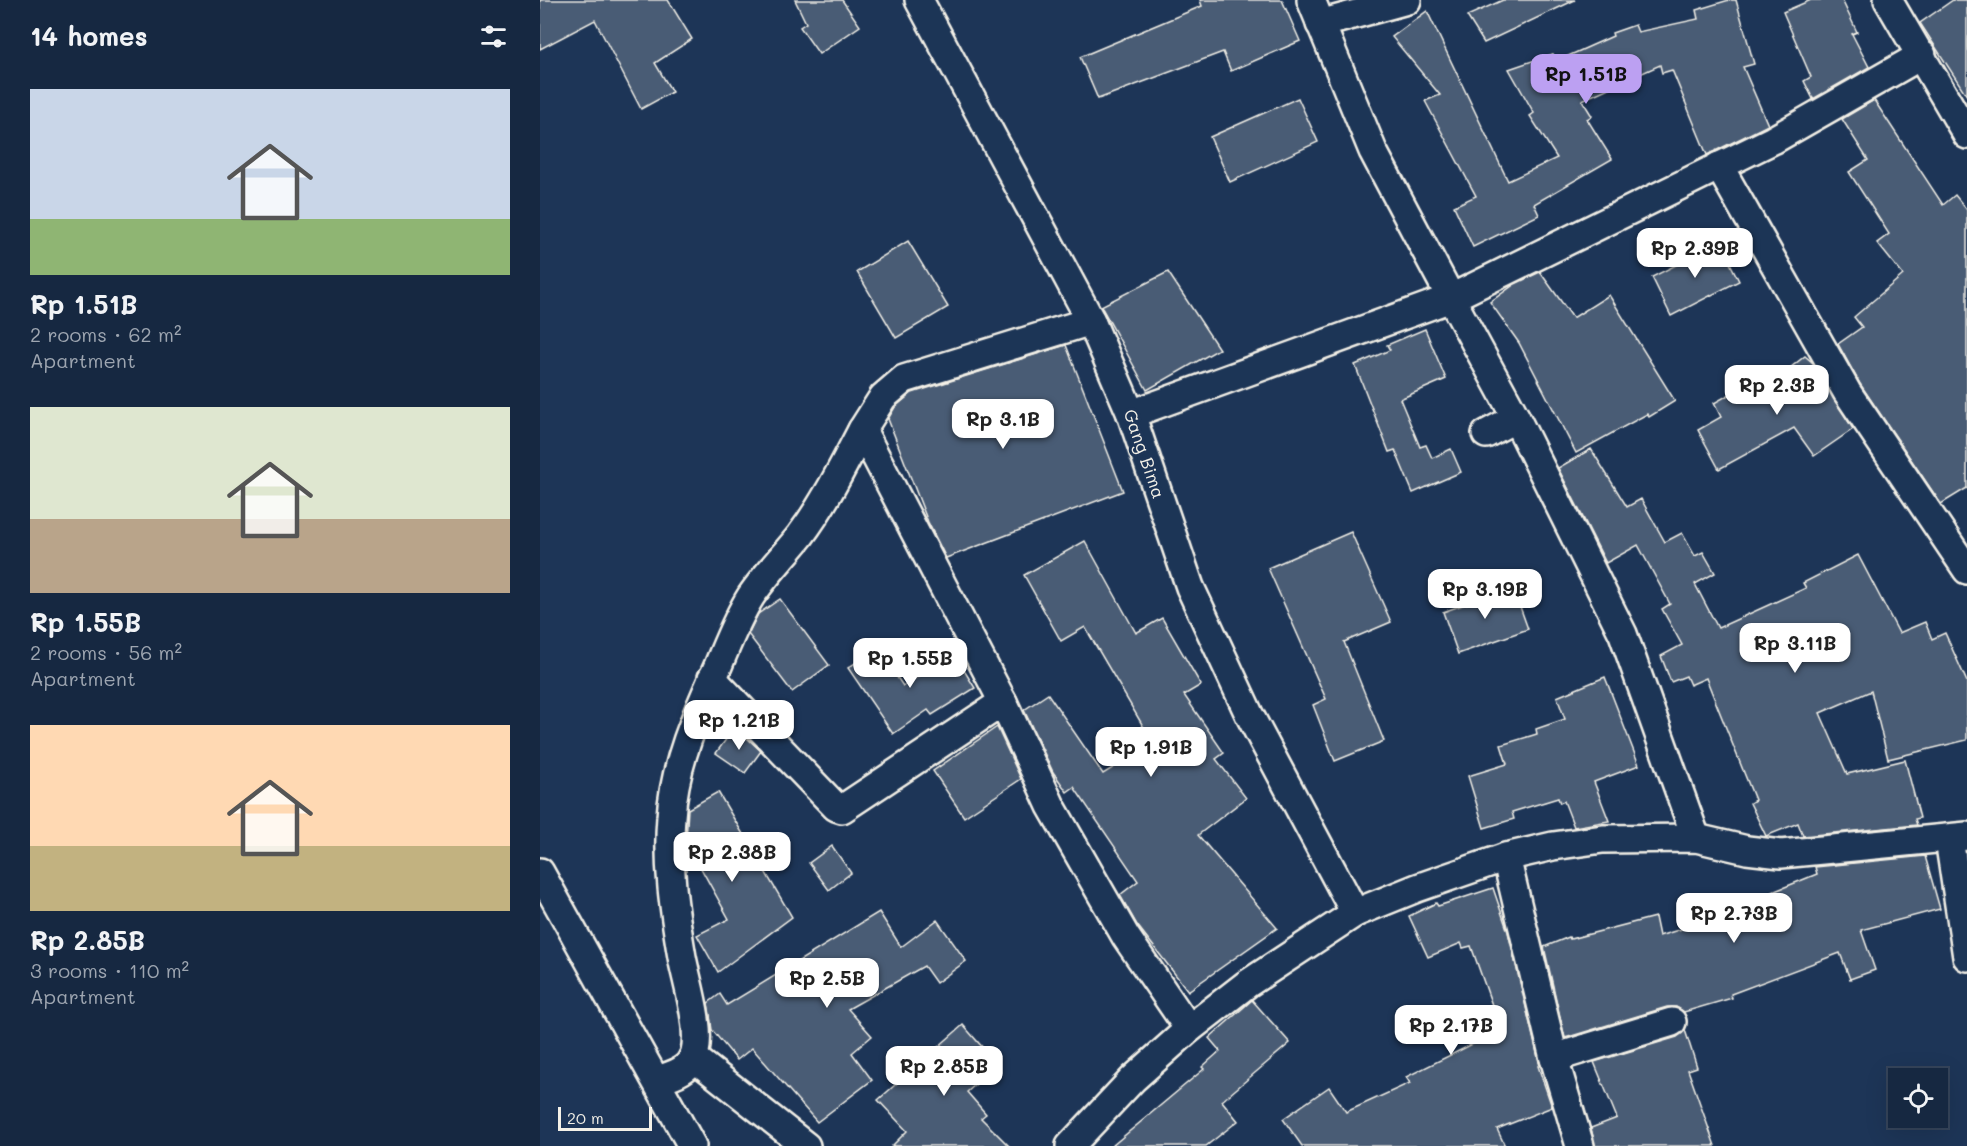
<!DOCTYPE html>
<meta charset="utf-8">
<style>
:root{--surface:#162841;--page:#23344c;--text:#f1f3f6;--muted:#9ea6b1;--line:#35445a;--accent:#bca0f2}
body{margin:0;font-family:Mali,sans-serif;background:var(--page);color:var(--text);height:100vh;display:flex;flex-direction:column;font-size:22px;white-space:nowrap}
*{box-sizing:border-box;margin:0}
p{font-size:20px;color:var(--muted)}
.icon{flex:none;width:33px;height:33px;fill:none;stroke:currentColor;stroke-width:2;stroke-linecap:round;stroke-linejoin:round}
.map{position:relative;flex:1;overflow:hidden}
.side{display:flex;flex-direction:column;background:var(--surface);width:540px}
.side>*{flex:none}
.tools{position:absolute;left:1348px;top:1068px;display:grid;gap:12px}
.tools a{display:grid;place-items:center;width:60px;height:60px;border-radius:0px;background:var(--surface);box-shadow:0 6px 24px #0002,0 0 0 2px var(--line);font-size:30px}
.scale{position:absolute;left:18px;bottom:15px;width:94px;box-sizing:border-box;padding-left:6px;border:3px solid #f4f1e8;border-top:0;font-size:16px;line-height:21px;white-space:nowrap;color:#f4f1e8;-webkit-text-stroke:4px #1d3557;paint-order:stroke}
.price{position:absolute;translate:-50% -51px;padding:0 14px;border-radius:12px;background:#fff;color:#222;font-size:20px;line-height:39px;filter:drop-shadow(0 2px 3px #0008)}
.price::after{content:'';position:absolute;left:50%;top:36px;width:18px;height:14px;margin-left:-9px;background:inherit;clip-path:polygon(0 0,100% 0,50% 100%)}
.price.selected{background:var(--accent);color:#111}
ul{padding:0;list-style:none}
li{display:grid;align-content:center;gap:12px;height:318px;padding:0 30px}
li span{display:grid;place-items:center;height:186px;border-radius:0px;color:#555}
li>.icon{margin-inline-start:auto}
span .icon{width:108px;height:108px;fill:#fffc;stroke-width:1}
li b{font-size:26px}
h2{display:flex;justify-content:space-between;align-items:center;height:72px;padding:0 30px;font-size:26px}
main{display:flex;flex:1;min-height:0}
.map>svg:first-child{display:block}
.building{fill:#485b74;stroke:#f4f1e8;stroke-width:1.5}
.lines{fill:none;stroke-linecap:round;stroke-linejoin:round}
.street-casing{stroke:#f4f1e8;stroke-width:32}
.street{stroke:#1d3557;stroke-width:27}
.labels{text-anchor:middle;stroke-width:6;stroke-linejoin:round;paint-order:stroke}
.street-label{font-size:18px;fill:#f4f1e8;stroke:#1d3557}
</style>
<main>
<section class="side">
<h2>14 homes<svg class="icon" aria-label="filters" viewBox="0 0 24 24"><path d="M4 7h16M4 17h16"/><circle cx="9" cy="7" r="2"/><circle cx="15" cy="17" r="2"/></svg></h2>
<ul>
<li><span style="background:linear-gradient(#c9d6e8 70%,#8fb573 0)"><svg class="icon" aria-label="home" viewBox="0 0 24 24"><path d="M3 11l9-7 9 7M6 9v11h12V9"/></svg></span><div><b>Rp 1.51B</b><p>2 rooms · 62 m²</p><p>Apartment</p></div></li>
<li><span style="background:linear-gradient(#dfe7d0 60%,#b9a48a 0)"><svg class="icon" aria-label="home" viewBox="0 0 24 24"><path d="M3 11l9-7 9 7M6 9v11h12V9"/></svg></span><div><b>Rp 1.55B</b><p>2 rooms · 56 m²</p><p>Apartment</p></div></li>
<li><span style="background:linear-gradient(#ffd9b3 65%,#c2b280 0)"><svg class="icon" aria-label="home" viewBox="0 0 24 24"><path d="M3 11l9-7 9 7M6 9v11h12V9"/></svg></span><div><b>Rp 2.85B</b><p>3 rooms · 110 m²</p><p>Apartment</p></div></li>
</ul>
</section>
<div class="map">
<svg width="1427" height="1146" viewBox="0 0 1427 1146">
<rect width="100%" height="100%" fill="#1d3557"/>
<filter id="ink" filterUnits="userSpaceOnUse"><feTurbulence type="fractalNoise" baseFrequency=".0167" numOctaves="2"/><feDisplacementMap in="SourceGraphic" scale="12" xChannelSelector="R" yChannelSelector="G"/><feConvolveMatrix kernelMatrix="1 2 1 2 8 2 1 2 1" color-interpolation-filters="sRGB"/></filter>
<g filter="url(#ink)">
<!-- building -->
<g class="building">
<polygon points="0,0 128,0 152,39 115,63 132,92 101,109 55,20 0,49"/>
<polygon points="255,0 302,0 320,26 279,54 260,27 266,23"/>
<polygon points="660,0 742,0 760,41 691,71 683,52 558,99 540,57 662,6"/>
<polygon points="963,0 1035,0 944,43 927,16"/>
<polygon points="1189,0 1196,0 1214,64 1203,67 1228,125 1167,155 1132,70 1122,73 1120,65 1042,100 1052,116 1047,119 1072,159 994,204 999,215 933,247 914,206 936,196 885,101 900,95 852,37 887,11 968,181 1017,158 990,116 994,113 969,69 1013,54 1017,61 1073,36 1072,33 1095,25 1098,32 1158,19 1156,10"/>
<polygon points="1271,0 1302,0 1317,32 1312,34 1329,67 1273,99 1264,81 1271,77 1243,12"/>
<polygon points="1413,0 1427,0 1427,96 1380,23"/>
<polygon points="758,98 778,142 690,182 670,137"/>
<polygon points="1334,100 1403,205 1415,195 1427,210 1427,488 1401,504 1320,384 1298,344 1322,327 1314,317 1363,275 1337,243 1349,234 1309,172 1328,160 1302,119"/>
<polygon points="368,241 408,307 356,338 317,272"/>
<polygon points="1180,243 1199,281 1131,316 1112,277"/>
<polygon points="628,272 679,349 607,390 561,306"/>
<polygon points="1000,272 1033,318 1069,295 1135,401 1109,417 1107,414 1036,453 979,343 950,302 975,284"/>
<polygon points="885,329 906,379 860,399 880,447 886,445 892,458 911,449 921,472 873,493 855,450 849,452 815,365 850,350 847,345"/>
<polygon points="526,345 583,491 406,558 388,522 348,419 355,407 372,393"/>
<polygon points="1265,356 1273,363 1313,429 1274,456 1254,428 1179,469 1158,430 1181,417 1174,403 1201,388 1209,401"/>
<polygon points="1051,449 1087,507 1101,499 1125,542 1142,533 1155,556 1163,552 1175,573 1155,584 1178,628 1266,588 1263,583 1318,555 1359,633 1385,622 1392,639 1405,633 1427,682 1427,740 1348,759 1331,691 1280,713 1307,774 1365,760 1380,818 1375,819 1377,825 1263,836 1258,823 1226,836 1210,803 1215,800 1166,678 1150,685 1146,676 1131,682 1121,656 1142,645 1122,609 1130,604 1098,545 1066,563 1018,468"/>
<polygon points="811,532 851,622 804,642 844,741 795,761 773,705 786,699 728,568"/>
<polygon points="545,541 596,633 622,618 661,685 644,695 684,753 676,759 706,798 658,835 737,928 648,991 597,925 580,895 598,881 534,787 527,792 513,772 484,710 508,694 563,774 613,743 545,627 521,641 484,575"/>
<polygon points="973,587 988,629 918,654 903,612"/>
<polygon points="240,599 289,665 252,692 208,634 218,614"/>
<polygon points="337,648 363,686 414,654 435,688 392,715 388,710 353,734 308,668"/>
<polygon points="1065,677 1099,765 1054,782 1069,821 1034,827 1024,801 1020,803 1018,798 972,812 974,819 944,828 928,776 967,764 961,745 997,734 996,729 1025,719 1017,697"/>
<polygon points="195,727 221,751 205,773 176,753"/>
<polygon points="457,727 481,779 424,817 393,771"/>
<polygon points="178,792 252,917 178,972 157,935 189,919 146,841 148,809"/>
<polygon points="292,846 311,873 289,890 269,863"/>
<polygon points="1385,856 1400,909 1321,930 1335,970 1310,979 1300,953 1191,994 1192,998 1144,1012 1136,1007 1127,1007 1025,1038 1004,947 1029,937 1030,939 1115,917 1119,936 1174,919 1172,913 1207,900 1208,902 1277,874 1275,867"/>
<polygon points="953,888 968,932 1000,1066 998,1066 1012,1107 957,1129 965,1146 762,1146 743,1119 789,1087 806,1112 870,1083 866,1077 939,1041 929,1020 953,1008 931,946 923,948 921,943 888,957 869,916 896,903 898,906"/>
<polygon points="339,912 361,947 397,920 426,961 396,983 384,966 308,1009 332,1036 312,1053 332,1080 277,1122 212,1048 197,1060 172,1030 168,1003 180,994 187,1005"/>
<polygon points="712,1000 750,1043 682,1101 698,1121 666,1146 572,1146 664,1069 662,1067 680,1051 669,1038"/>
<polygon points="423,1025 458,1065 427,1092 446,1114 441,1118 469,1146 352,1146 367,1131 338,1100"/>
<polygon points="1145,1030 1157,1067 1148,1070 1175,1146 1055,1146 1051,1128 1077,1118 1054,1062 1137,1037"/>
</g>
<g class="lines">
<defs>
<g id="street">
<polyline points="379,0 551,321 591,414 650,587 709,714 815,913"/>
<polyline points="1348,0 1427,135"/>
<polyline points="780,24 867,0"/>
<polyline points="1179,166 1307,392 1427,570"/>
<polyline points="551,321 364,379 343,397 322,430 463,702 511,806 586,937 649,1029"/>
<polyline points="591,414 911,298 833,151 771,0"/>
<polyline points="946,434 976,418"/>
<polyline points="172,678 296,807 302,809 463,702"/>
<polyline points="1156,838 1083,634 976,418 911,298 1233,140 1382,55"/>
<polyline points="1409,839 1427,957"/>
<polyline points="966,857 1014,1058 1040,1146"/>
<polyline points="0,872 152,1146"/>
<polyline points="153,1057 266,1146"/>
<polyline points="1014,1058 1132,1022"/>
<path d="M117,1080c16,-5 34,-10 38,-28 6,-26 -8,-69 -13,-95 -8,-46 -15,-93 -11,-140 3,-53 26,-104 47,-151 10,-24 19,-48 33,-70 15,-22 33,-40 49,-60 25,-33 43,-70 62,-106"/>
<polyline points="530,1146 593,1079 649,1029 707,984 815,913 877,888 966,857 1013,846 1063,839 1156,838 1207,850 1241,854 1427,836"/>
</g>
</defs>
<!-- street casing -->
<use href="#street" class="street-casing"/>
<!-- street -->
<use href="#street" class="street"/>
</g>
</g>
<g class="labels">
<!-- street labels -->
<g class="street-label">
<text transform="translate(604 454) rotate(71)" y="6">Gang Bima</text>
</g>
</g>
</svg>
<div class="tools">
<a><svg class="icon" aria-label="locate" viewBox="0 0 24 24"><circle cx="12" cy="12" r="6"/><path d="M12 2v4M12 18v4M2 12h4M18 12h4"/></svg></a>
</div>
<div class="scale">20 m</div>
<b class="price selected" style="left:1046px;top:105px">Rp 1.51B</b>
<b class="price" style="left:1155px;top:279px">Rp 2.39B</b>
<b class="price" style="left:1237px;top:416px">Rp 2.3B</b>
<b class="price" style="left:463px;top:450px">Rp 3.1B</b>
<b class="price" style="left:945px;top:620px">Rp 3.19B</b>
<b class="price" style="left:1255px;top:674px">Rp 3.11B</b>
<b class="price" style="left:370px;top:689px">Rp 1.55B</b>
<b class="price" style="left:199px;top:751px">Rp 1.21B</b>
<b class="price" style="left:611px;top:778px">Rp 1.91B</b>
<b class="price" style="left:192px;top:883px">Rp 2.38B</b>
<b class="price" style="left:1194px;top:944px">Rp 2.73B</b>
<b class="price" style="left:287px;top:1009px">Rp 2.5B</b>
<b class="price" style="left:911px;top:1056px">Rp 2.17B</b>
<b class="price" style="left:404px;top:1097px">Rp 2.85B</b>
</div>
</main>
